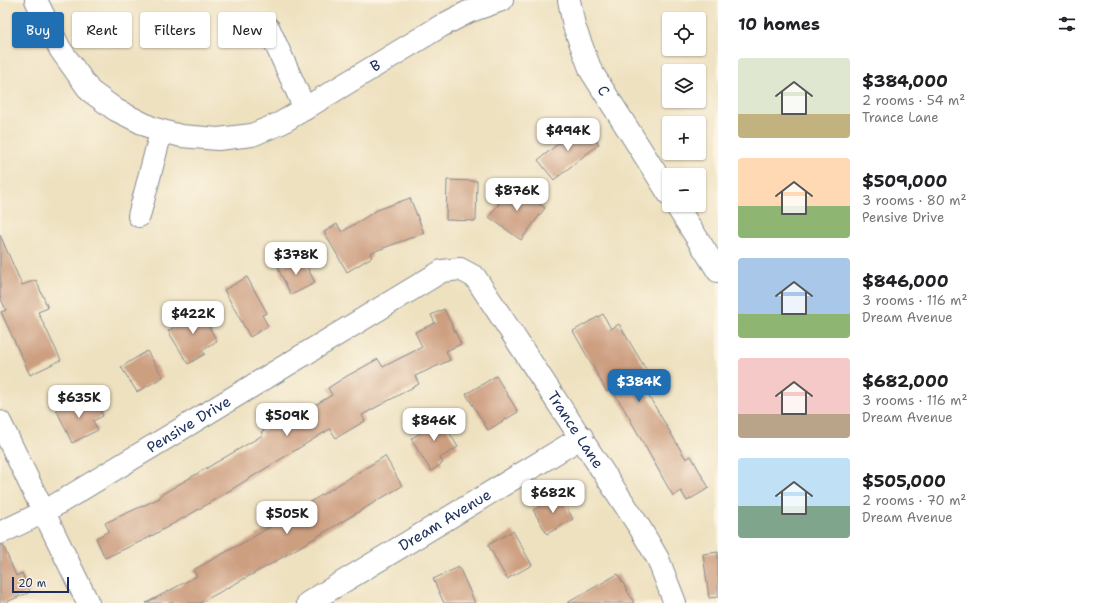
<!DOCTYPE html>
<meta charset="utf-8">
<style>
:root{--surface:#fff;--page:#f6f6f6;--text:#202124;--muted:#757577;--accent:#1f6fb2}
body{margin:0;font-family:"Shantell Sans",sans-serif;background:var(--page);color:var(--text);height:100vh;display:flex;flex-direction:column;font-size:15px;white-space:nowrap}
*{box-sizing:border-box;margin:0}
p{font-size:13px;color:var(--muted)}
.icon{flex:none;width:22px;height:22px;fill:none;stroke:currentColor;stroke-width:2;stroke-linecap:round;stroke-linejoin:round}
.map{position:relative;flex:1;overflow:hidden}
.details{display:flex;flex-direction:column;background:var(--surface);width:380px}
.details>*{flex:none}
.guide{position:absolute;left:12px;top:12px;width:380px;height:36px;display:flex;gap:8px}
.fabs{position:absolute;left:662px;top:12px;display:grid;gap:8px}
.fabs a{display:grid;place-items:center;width:44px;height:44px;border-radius:4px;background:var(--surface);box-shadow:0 1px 3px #0004;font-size:20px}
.scale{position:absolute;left:12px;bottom:10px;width:57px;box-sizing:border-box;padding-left:4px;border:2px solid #1b2f5e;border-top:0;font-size:11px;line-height:14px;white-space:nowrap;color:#1b2f5e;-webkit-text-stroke:3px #fcf5e5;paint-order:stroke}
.price{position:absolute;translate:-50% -34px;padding:0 9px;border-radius:8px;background:#fff;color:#222;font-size:13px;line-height:26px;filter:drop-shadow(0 1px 2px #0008)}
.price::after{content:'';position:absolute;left:50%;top:24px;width:12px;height:9px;margin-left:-6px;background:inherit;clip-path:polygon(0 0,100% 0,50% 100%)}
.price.current{background:var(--accent);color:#fff}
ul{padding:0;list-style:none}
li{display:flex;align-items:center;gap:12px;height:100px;padding:0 20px}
li span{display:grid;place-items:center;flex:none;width:112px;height:80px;border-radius:4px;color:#555}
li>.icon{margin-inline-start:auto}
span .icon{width:48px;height:48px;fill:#fffc;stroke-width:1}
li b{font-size:17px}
h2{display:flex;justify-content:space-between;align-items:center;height:48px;padding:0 20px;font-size:17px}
.tag{padding:0 14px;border-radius:4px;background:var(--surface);box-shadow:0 1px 3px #0004;font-size:14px;line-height:36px}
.tag.current{background:var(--accent);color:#fff}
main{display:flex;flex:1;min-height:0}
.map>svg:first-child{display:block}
.building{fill:#cd9f81}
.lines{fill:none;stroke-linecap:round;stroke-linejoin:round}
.street-casing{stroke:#84888f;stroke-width:24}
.street{stroke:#fff;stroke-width:22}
.labels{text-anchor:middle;stroke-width:3;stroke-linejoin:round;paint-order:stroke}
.street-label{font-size:15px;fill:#1b2f5e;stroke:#fcf5e5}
</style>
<main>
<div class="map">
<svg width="718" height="603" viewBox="0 0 718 603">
<rect width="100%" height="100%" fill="#fcf5e5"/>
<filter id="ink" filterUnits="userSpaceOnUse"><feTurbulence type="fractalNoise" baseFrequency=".025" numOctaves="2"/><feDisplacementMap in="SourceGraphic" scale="8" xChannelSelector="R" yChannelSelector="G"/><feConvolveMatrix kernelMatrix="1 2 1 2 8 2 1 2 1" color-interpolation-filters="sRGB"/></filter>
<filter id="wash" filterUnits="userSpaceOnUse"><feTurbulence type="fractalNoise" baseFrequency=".012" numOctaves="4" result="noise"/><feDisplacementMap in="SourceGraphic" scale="16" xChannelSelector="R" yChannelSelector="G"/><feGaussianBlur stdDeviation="0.9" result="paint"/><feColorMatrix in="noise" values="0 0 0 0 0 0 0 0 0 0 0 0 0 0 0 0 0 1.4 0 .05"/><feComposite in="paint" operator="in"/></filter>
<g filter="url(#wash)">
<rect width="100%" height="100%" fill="#eee1c0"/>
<g id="blocks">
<!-- building -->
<g class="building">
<polygon points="583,124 599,144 554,180 538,160"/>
<polygon points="447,180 477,181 476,221 446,220"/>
<polygon points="513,185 545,208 521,240 489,217"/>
<polygon points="410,198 424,233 370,253 372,257 347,272 324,232 337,224 342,232 377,210"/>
<polygon points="0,235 22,285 36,280 48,308 38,312 61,360 30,375 1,312 6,310 0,297"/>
<polygon points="302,256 315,283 291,295 278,268"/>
<polygon points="247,277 267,313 262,315 268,326 250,337 224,290"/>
<polygon points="197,306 217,341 202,350 205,354 188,364 168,331 185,321 181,315"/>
<polygon points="444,309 461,344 446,351 450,360 415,376 419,384 362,415 365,421 336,438 330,429 201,508 148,538 105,558 96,538 109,531 105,523 160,498 159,496 263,435 261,432 289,416 291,419 332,395 328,388 347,376 378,359 383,367 422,347 415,332 435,323 431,315"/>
<polygon points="603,314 611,329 619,324 657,388 647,393 686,459 691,456 709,488 687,501 681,491 673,496 623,407 611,389 607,392 573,331"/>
<polygon points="147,351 163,377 137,392 121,367"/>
<polygon points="496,376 518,412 488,430 466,394"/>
<polygon points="81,397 86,408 97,403 103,416 93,421 98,430 72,443 56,409"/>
<polygon points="437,412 458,447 440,458 443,463 431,471 411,439 426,429 422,422"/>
<polygon points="385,456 402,486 271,564 200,603 146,603 197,576 193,570 250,539"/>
<polygon points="560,495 573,519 547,534 533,510"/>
<polygon points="513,531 532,565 507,579 488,545"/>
<polygon points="0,545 3,545 16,576 22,573 30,592 4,603 0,603"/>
<polygon points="718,552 718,597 709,598 703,554"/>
<polygon points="459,567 475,603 444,603 433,579"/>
<polygon points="618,574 634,603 567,603"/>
</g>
</g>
</g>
<g filter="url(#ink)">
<use href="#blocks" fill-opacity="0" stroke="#84888f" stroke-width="1"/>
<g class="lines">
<defs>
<g id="street">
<path id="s1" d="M36,0l24,49 30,42 26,19 36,18 29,8 37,3 34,-4 29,-12 160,-97 27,-14 34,-12"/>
<path id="s2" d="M569,0l5,26 17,45 78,123"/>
<polyline points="269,29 305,109"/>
<polyline points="676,205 718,271"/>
<polyline points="139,216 161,132"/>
<polyline points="0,422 88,603"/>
<path id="s3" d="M0,533l44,-21 398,-241 18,-2 15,8 165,251 18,31 17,44"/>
<path id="s4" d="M308,603l274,-166"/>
</g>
</defs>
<!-- street casing -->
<use href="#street" class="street-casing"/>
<!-- street -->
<use href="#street" class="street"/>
</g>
</g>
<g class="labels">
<!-- street labels -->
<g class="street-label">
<text dy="5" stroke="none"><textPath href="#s1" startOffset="422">B</textPath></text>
<text dy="5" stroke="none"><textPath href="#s2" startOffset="98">C</textPath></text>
<text dy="5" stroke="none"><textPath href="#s3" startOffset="218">Pensive Drive</textPath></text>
<text dy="5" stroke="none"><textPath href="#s3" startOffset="732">Trance Lane</textPath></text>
<text dy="5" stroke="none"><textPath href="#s4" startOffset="160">Dream Avenue</textPath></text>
</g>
</g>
</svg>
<div class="fabs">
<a><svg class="icon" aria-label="locate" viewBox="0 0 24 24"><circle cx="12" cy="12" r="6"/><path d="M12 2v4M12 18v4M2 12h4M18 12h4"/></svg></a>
<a><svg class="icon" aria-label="layers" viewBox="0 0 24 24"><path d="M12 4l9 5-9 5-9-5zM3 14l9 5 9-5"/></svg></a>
<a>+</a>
<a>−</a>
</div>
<div class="scale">20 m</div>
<b class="price" style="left:568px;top:152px">$494K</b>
<b class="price" style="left:517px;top:212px">$876K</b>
<b class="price" style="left:296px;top:276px">$378K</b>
<b class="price" style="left:193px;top:335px">$422K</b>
<b class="price current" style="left:639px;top:403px">$384K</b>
<b class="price" style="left:79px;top:419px">$635K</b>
<b class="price" style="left:287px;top:437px">$509K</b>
<b class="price" style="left:434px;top:442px">$846K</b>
<b class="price" style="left:553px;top:514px">$682K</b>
<b class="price" style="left:287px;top:535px">$505K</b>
<div class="guide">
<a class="tag current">Buy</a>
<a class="tag">Rent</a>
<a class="tag">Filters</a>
<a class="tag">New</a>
</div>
</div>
<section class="details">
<h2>10 homes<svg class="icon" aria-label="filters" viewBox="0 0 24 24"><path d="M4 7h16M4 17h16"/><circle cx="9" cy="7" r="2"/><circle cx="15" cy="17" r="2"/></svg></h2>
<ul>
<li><span style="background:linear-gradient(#dfe7d0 70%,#c2b280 0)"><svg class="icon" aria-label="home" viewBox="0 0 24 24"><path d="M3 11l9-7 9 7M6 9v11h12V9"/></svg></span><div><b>$384,000</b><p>2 rooms · 54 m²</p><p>Trance Lane</p></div></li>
<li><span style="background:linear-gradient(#ffd9b3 60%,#8fb573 0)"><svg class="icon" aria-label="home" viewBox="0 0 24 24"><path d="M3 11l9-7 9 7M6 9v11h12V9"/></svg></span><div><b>$509,000</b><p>3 rooms · 80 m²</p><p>Pensive Drive</p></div></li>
<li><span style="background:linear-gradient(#a9c7e8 70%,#8fb573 0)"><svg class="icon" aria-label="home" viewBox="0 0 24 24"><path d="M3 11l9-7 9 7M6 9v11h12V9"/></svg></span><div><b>$846,000</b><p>3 rooms · 116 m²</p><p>Dream Avenue</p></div></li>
<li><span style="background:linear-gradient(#f6c9c9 70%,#b9a48a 0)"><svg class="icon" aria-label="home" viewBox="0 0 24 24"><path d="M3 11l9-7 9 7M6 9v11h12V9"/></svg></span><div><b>$682,000</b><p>3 rooms · 116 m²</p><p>Dream Avenue</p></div></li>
<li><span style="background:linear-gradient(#bfe0f5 60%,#7fa58c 0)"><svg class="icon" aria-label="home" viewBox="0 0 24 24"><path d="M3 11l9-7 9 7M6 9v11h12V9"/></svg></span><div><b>$505,000</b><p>2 rooms · 70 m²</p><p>Dream Avenue</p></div></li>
</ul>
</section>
</main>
